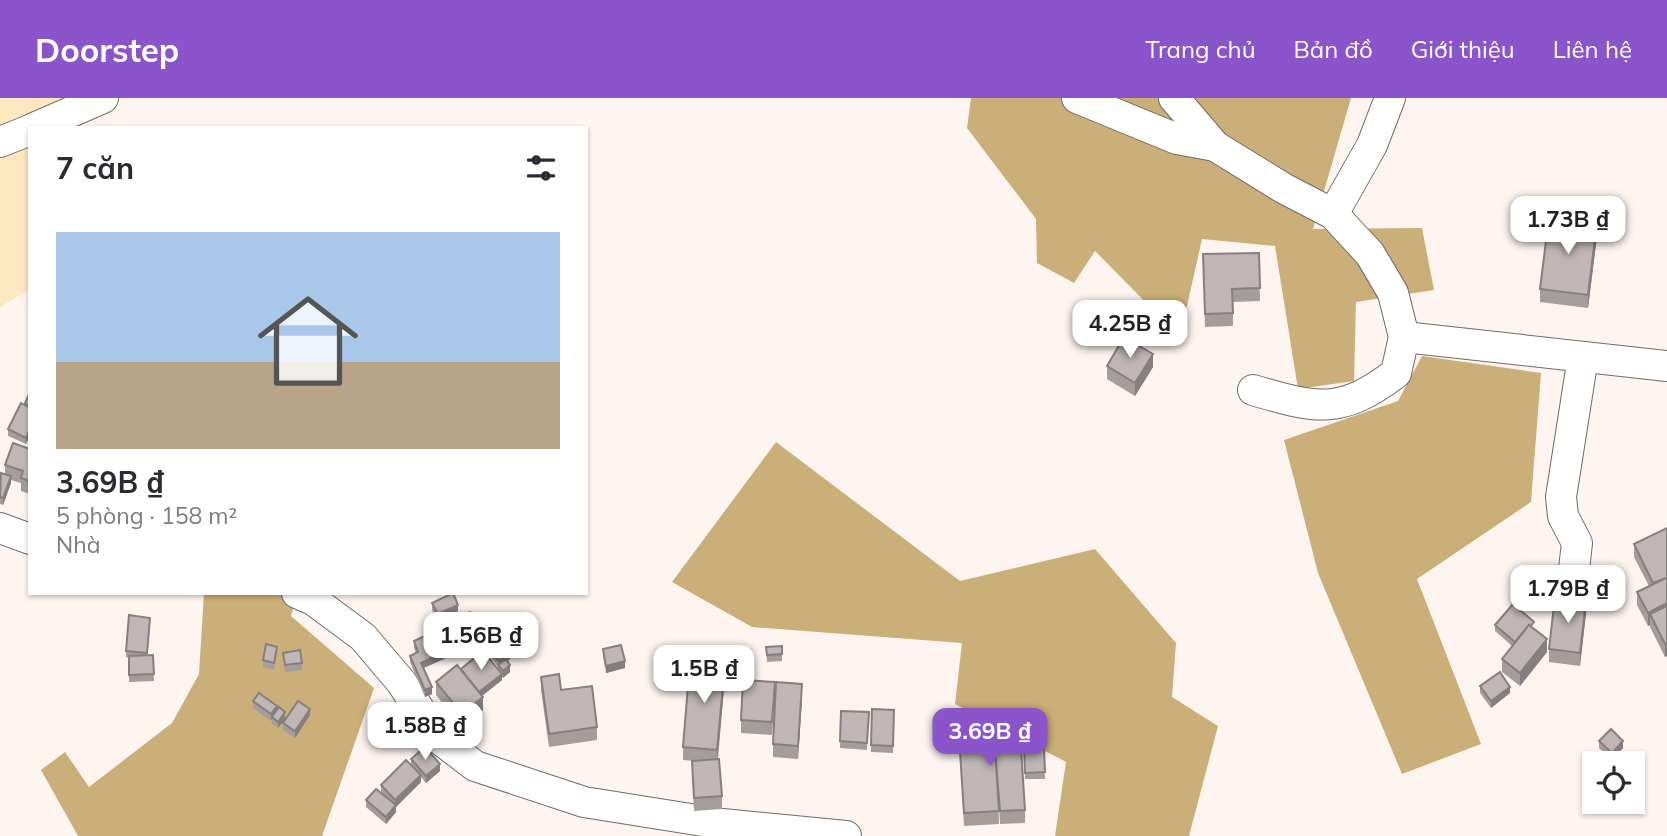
<!DOCTYPE html>
<html lang="vi">
<meta charset="utf-8">
<style>
:root{--surface:#fff;--page:#f7f7f7;--text:#2b2b33;--muted:#7c7c81;--accent:#8a54cb}
body{margin:0;font-family:Mulish,sans-serif;background:var(--page);color:var(--text);height:100vh;display:flex;flex-direction:column;font-size:26px;white-space:nowrap}
*{box-sizing:border-box;margin:0}
p{font-size:23px;color:var(--muted)}
.icon{flex:none;width:38px;height:38px;fill:none;stroke:currentColor;stroke-width:2;stroke-linecap:round;stroke-linejoin:round}
.map{position:relative;flex:1;overflow:hidden}
.panel{position:absolute;left:28px;top:28px;width:560px;height:469px;display:flex;flex-direction:column;background:var(--surface);border-radius:0px;box-shadow:0 2px 5px #0004}
.panel>*{flex:none}
.tools{position:absolute;left:1582px;top:653px;display:grid;gap:14px}
.tools a{display:grid;place-items:center;width:63px;height:63px;border-radius:0px;background:var(--surface);box-shadow:0 2px 5px #0004;font-size:35px}
.price{position:absolute;translate:-50% -60px;padding:0 16px;border-radius:14px;background:#fff;color:#222;font-size:23px;line-height:46px;filter:drop-shadow(0 2px 4px #0008)}
.price::after{content:'';position:absolute;left:50%;top:42px;width:21px;height:16px;margin-left:-10px;background:inherit;clip-path:polygon(0 0,100% 0,50% 100%)}
.price.current{background:var(--accent);color:#fff}
ul{padding:0;list-style:none}
li{display:grid;align-content:center;gap:14px;height:371px;padding:0 28px}
li span{display:grid;place-items:center;height:217px;border-radius:0px;color:#555}
li>.icon{margin-inline-start:auto}
span .icon{width:126px;height:126px;fill:#fffc;stroke-width:1}
li b{font-size:30px}
h2{display:flex;justify-content:space-between;align-items:center;height:84px;padding:0 28px;font-size:30px}
header{display:flex;align-items:center;gap:42px;box-sizing:border-box;height:98px;padding:0 35px;background:var(--accent);color:#fff}
header strong{font-size:33px}
nav{display:flex;gap:38px;margin-inline-start:auto;font-size:24px}
.map>svg:first-child{display:block}
.green{fill:#fce7bf}
.forest{fill:#cbaf78}
.lines{fill:none;stroke-linecap:round;stroke-linejoin:round}
.street-casing{stroke:#726a67;stroke-width:32}
.street{stroke:#fff;stroke-width:30}
.wall{fill:#a49d9c}
.shaded-wall{fill:#867f7f}
.building{fill:#bfb6b5;stroke:#867f7f;stroke-width:2}
</style>
<header>
<strong>Doorstep</strong>
<nav><a>Trang chủ</a><a>Bản đồ</a><a>Giới thiệu</a><a>Liên hệ</a></nav>
</header>
<div class="map">
<svg width="1667" height="738" viewBox="0 0 1667 738">
<rect width="100%" height="100%" fill="#fef5f1"/>
<!-- green -->
<polygon class="green" points="0,0 68,0 9,23 30,47 30,191 0,209"/>
<!-- forest -->
<g class="forest">
<polygon points="971,0 1351,0 1313,131 1422,130 1434,192 1356,204 1354,283 1298,291 1275,148 1202,141 1180,239 1095,153 1074,185 1037,165 1036,121 967,30"/>
<polygon points="1422,258 1541,275 1531,404 1417,481 1481,646 1402,676 1318,475 1284,342 1398,303"/>
<polygon points="776,344 960,483 1095,451 1176,545 1172,599 1218,628 1189,738 1055,738 1066,664 955,606 962,545 752,529 672,484"/>
<polygon points="204,495 298,495 291,518 374,590 322,738 78,738 41,672 65,654 89,689 172,625 199,576"/>
</g>
<g class="lines">
<defs>
<g id="street">
<polyline points="1077,0 1177,41 1215,48"/>
<path d="M1174,0l41,48 68,42 50,26 37,40 23,39 11,44 -8,36c-55,42 -79,36 -143,17"/>
<polyline points="34,30 103,0"/>
<polyline points="0,44 30,32"/>
<polyline points="1333,116 1372,47 1390,0"/>
<polyline points="1404,239 1667,268"/>
<polyline points="0,430 30,441"/>
<polyline points="297,495 313,502 363,539 402,585 437,639 475,668 584,704 722,726 846,738"/>
<polyline points="1571,497 1577,445 1563,418 1561,399 1583,259"/>
</g>
</defs>
<!-- street casing -->
<use href="#street" class="street-casing"/>
<!-- street -->
<use href="#street" class="street"/>
</g>
<!-- wall -->
<g class="wall">
<polygon points="1597,138 1588,210 1540,204 1540,191"/>
<polygon points="1259,155 1260,203 1233,204 1233,228 1205,229 1203,156"/>
<polygon points="1107,268 1153,269 1135,298 1107,281"/>
<polygon points="30,296 30,338 26,346 8,338 8,331 25,307 25,305"/>
<polygon points="30,351 30,396 21,393 21,385 11,382 11,385 3,407 0,406 0,377 5,376 5,367"/>
<polygon points="1667,430 1667,558 1665,559 1650,529 1650,527 1648,528 1637,507 1637,494 1649,488 1634,459 1634,446"/>
<polygon points="432,505 458,513 438,523 432,512"/>
<polygon points="1586,515 1580,568 1549,564 1549,551"/>
<polygon points="472,521 479,529 486,546 475,549 472,543 472,549 458,555 457,550 457,555 424,570 432,596 425,599 410,564 410,558 416,555 414,550 414,543 453,540 449,529 449,522"/>
<polygon points="150,526 147,557 153,557 154,583 129,584 129,560 126,559 126,553"/>
<polygon points="1495,527 1534,531 1547,554 1520,588 1502,574 1502,561 1512,548 1495,533"/>
<polygon points="782,548 782,563 767,564 766,549"/>
<polygon points="603,551 625,570 606,575 603,558"/>
<polygon points="491,552 510,561 507,563 510,574 503,580 502,579 502,582 482,598 483,612 462,629 436,597 436,584 461,571 498,571 498,569 491,559"/>
<polygon points="277,555 274,572 263,569 263,562"/>
<polygon points="283,555 302,565 302,572 285,574"/>
<polygon points="541,579 561,592 597,629 597,642 549,649 541,592"/>
<polygon points="725,579 718,661 722,698 722,711 694,713 692,676 692,663 694,663 683,662 683,649"/>
<polygon points="1480,588 1510,595 1491,610 1480,595"/>
<polygon points="775,597 772,637 741,635 741,622"/>
<polygon points="802,599 798,661 773,659 773,646"/>
<polygon points="253,603 277,612 285,621 278,630 272,626 272,621 271,623 253,610"/>
<polygon points="872,611 894,612 893,655 871,654"/>
<polygon points="841,613 869,614 867,652 840,650"/>
<polygon points="310,617 295,640 283,632 283,625"/>
<polygon points="958,623 994,636 1025,712 1025,725 1000,726 998,692 999,726 964,728"/>
<polygon points="1599,643 1623,650 1612,662 1599,650"/>
<polygon points="1024,651 1044,651 1045,681 1025,681"/>
<polygon points="411,661 440,673 426,685 421,679 421,684 396,709 396,714 386,726 366,709 366,702 388,701 381,694 381,687 411,667"/>
</g>
<!-- shaded-wall -->
<g class="shaded-wall">
<polygon points="1597,125 1597,138 1588,210 1588,197"/>
<polygon points="1153,256 1153,269 1135,298 1135,285"/>
<polygon points="30,331 30,338 26,346 26,340"/>
<polygon points="11,378 11,385 3,407 3,400"/>
<polygon points="1586,502 1586,515 1580,568 1580,555"/>
<polygon points="1667,505 1667,518 1650,516 1650,527 1648,528 1648,515"/>
<polygon points="458,507 458,513 438,523 438,516"/>
<polygon points="486,540 486,546 475,549 475,542"/>
<polygon points="1547,541 1547,554 1520,588 1520,575"/>
<polygon points="472,543 472,549 458,555 458,548"/>
<polygon points="1667,545 1667,558 1665,559 1665,546"/>
<polygon points="457,548 457,555 421,571 421,565"/>
<polygon points="510,554 510,561 499,570 499,563"/>
<polygon points="625,563 625,570 606,575 606,568"/>
<polygon points="725,566 725,579 717,665 717,652"/>
<polygon points="510,567 510,574 503,580 503,573"/>
<polygon points="502,576 502,582 478,601 478,595"/>
<polygon points="802,586 802,599 798,661 798,648"/>
<polygon points="432,589 432,596 425,599 425,592"/>
<polygon points="1510,589 1510,595 1491,610 1491,603"/>
<polygon points="483,599 483,612 462,629 462,616"/>
<polygon points="277,608 277,615 272,619 271,623 271,616"/>
<polygon points="310,611 310,617 295,640 295,633"/>
<polygon points="285,614 285,621 278,630 278,624"/>
<polygon points="1623,643 1623,650 1612,662 1612,655"/>
<polygon points="440,666 440,673 426,685 426,678"/>
<polygon points="421,677 421,684 396,709 396,714 386,726 386,719 395,708 395,702"/>
</g>
<!-- building -->
<g class="building">
<polygon points="1549,119 1597,125 1588,197 1540,191"/>
<polygon points="1259,155 1260,190 1232,191 1233,215 1205,216 1203,156"/>
<polygon points="1124,239 1153,256 1135,285 1107,268"/>
<polygon points="29,296 30,296 30,308 25,305"/>
<polygon points="21,305 30,310 30,331 26,340 8,331"/>
<polygon points="13,345 30,351 30,383 21,380 23,373 5,367"/>
<polygon points="1,375 11,378 3,400 0,399"/>
<polygon points="1667,430 1667,505 1648,515 1637,494 1666,480 1653,485 1634,446"/>
<polygon points="453,495 458,507 438,516 432,505"/>
<polygon points="1555,499 1586,502 1580,555 1549,551"/>
<polygon points="1513,506 1534,524 1530,529 1529,527 1515,544 1495,527"/>
<polygon points="1667,508 1667,545 1665,546 1650,516"/>
<polygon points="470,514 472,521 477,520 479,529 482,529 486,540 475,542 465,522 472,543 458,548 449,522"/>
<polygon points="129,517 150,520 147,555 126,553"/>
<polygon points="448,527 457,548 421,565 432,589 425,592 410,558 418,554 414,543"/>
<polygon points="1529,527 1547,541 1520,575 1502,561"/>
<polygon points="501,543 510,554 499,563 491,552"/>
<polygon points="266,546 277,549 274,565 263,562"/>
<polygon points="621,547 625,563 606,568 603,551"/>
<polygon points="782,548 782,556 767,557 766,549"/>
<polygon points="300,552 302,565 285,567 283,555"/>
<polygon points="483,553 502,576 479,594 461,571"/>
<polygon points="153,557 154,576 129,577 129,558"/>
<polygon points="506,561 510,567 503,573 498,567"/>
<polygon points="690,563 725,566 717,652 683,649"/>
<polygon points="457,567 483,599 462,616 436,584"/>
<polygon points="1500,574 1510,589 1491,603 1480,588"/>
<polygon points="559,576 561,592 592,588 597,629 549,636 541,579"/>
<polygon points="743,582 775,584 772,624 741,622"/>
<polygon points="776,584 802,586 798,648 773,646"/>
<polygon points="259,595 277,608 271,616 253,603"/>
<polygon points="298,603 310,611 295,633 283,625"/>
<polygon points="279,609 285,614 278,624 272,619"/>
<polygon points="872,611 894,612 893,648 871,647"/>
<polygon points="841,613 869,614 867,645 840,643"/>
<polygon points="994,621 994,636 1020,635 1025,712 1000,713 995,651 999,713 964,715 958,623"/>
<polygon points="1611,631 1623,643 1612,655 1599,643"/>
<polygon points="425,649 440,666 426,678 411,661"/>
<polygon points="1024,651 1044,651 1045,674 1025,675"/>
<polygon points="719,661 722,698 694,700 692,663"/>
<polygon points="406,662 421,677 395,702 381,687"/>
<polygon points="376,691 396,707 386,719 366,702"/>
</g>
</svg>
<div class="tools">
<a><svg class="icon" aria-label="locate" viewBox="0 0 24 24"><circle cx="12" cy="12" r="6"/><path d="M12 2v4M12 18v4M2 12h4M18 12h4"/></svg></a>
</div>
<b class="price" style="left:1568px;top:158px">1.73B ₫</b>
<b class="price" style="left:1130px;top:262px">4.25B ₫</b>
<b class="price" style="left:1568px;top:527px">1.79B ₫</b>
<b class="price" style="left:481px;top:574px">1.56B ₫</b>
<b class="price" style="left:704px;top:607px">1.5B ₫</b>
<b class="price" style="left:425px;top:664px">1.58B ₫</b>
<b class="price current" style="left:990px;top:670px">3.69B ₫</b>
<section class="panel">
<h2>7 căn<svg class="icon" aria-label="filters" viewBox="0 0 24 24"><path d="M4 7h16M4 17h16"/><circle cx="9" cy="7" r="2"/><circle cx="15" cy="17" r="2"/></svg></h2>
<ul>
<li><span style="background:linear-gradient(#a9c7e8 60%,#b9a48a 0)"><svg class="icon" aria-label="home" viewBox="0 0 24 24"><path d="M3 11l9-7 9 7M6 9v11h12V9"/></svg></span><div><b>3.69B ₫</b><p>5 phòng · 158 m²</p><p>Nhà</p></div></li>
</ul>
</section>
</div>
